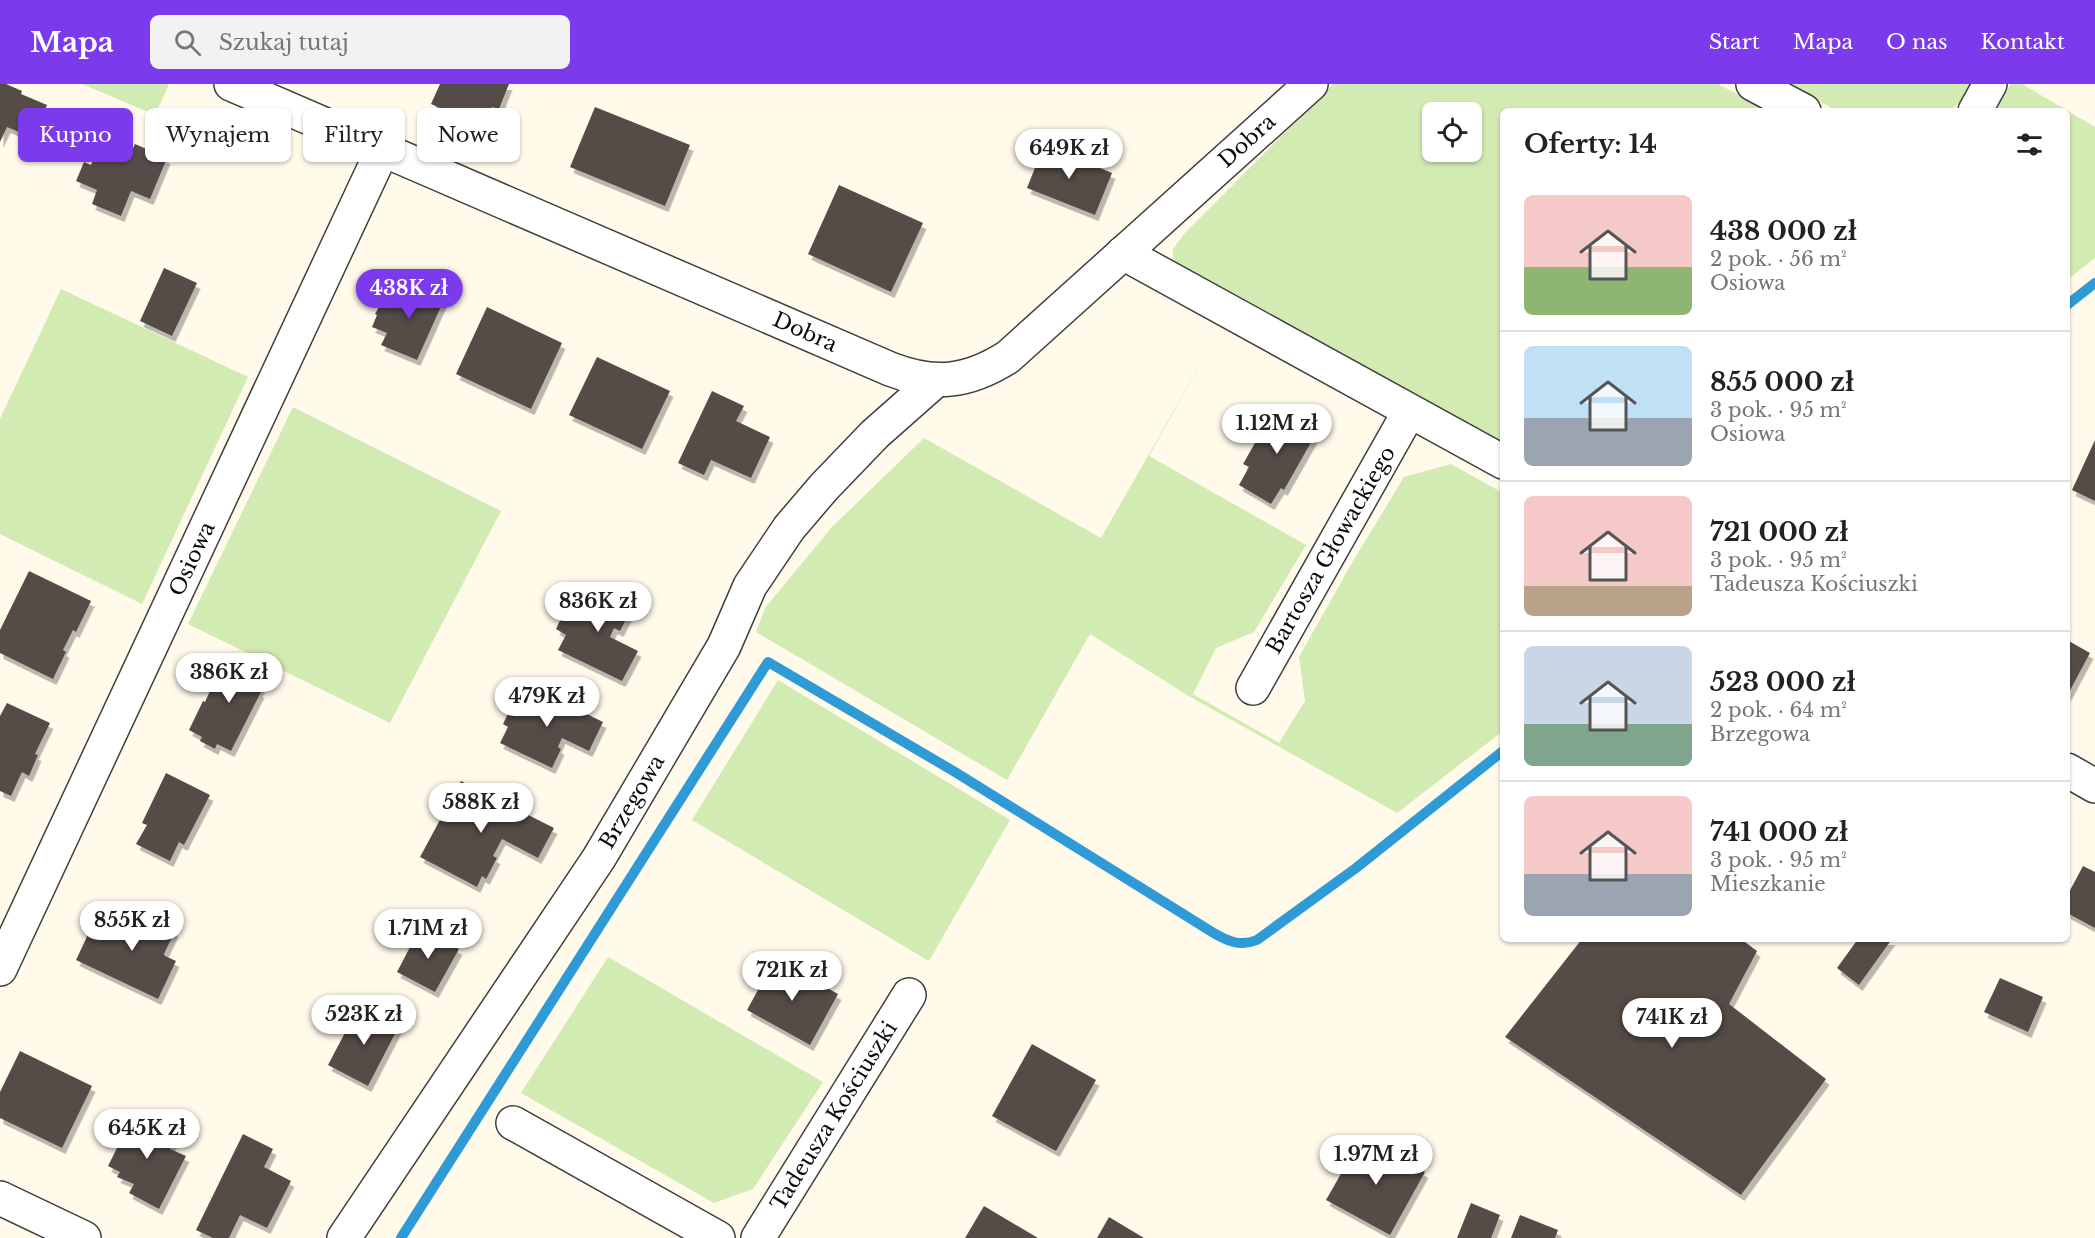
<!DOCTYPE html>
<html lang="pl">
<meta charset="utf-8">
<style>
:root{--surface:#fff;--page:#f2f2f2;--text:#222;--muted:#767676;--line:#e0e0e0;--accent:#7c3aed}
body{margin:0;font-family:"Libre Baskerville",serif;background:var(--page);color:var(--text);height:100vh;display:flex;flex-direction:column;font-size:22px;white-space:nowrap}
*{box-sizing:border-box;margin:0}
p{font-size:20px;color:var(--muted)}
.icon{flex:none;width:33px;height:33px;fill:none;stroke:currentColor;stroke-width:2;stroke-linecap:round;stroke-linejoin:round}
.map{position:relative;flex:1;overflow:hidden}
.sheet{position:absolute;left:1500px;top:24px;width:570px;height:834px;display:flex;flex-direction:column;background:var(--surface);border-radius:9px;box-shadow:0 2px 4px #0004}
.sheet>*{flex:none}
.banner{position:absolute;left:18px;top:24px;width:570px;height:54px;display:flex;gap:12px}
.buttons{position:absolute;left:1422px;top:18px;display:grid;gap:12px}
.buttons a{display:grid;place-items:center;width:60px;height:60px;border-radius:9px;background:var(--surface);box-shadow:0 2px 4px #0004;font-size:30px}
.price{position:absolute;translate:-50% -51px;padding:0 14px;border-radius:21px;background:#fff;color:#222;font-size:20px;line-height:39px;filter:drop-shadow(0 2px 3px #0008)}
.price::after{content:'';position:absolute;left:50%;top:36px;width:18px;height:14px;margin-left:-9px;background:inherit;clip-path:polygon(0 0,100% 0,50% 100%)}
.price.current{background:var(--accent);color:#fff}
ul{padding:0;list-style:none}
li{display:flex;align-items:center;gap:18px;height:150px;padding:0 24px}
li+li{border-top:2px solid var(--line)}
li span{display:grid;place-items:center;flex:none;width:168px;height:120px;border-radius:9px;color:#555}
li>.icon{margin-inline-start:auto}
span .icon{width:72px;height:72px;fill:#fffc;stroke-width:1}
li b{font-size:26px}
h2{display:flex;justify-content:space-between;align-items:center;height:72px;padding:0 24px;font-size:26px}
.pill{padding:0 21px;border-radius:9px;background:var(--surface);box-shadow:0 2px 4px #0004;font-size:21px;line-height:54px}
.pill.current{background:var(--accent);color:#fff}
header{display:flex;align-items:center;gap:36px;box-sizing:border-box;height:84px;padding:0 30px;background:var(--accent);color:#fff}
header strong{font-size:28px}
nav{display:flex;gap:33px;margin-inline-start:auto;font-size:21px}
.search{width:420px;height:54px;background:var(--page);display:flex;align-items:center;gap:15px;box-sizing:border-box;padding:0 21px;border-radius:9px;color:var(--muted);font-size:22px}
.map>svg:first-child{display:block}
.grass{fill:#d2ebb2;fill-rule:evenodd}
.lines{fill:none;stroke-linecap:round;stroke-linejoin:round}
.stream{stroke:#2e9ad6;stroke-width:10}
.building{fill:#554c47;filter:url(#shadow)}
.street-casing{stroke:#3f3f3f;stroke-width:36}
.street{stroke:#fff;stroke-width:33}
.labels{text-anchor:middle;stroke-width:6;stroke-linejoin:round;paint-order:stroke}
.street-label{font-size:21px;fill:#0c0c0c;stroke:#fff}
</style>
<header>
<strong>Mapa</strong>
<div class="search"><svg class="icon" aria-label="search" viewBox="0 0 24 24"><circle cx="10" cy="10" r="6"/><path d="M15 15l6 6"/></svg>Szukaj tutaj</div>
<nav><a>Start</a><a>Mapa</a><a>O nas</a><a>Kontakt</a></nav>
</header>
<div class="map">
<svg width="2095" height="1154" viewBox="0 0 2095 1154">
<defs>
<filter id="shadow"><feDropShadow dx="3.5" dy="6" stdDeviation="0" flood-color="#0004"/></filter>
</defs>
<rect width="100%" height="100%" fill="#fffaea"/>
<!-- grass -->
<g class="grass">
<polygon points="82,0 169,0 155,31"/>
<path d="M1333,0h385l51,27h-266v337l-322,-176 -8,-11v-12l12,-16zM1432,28h40v40h-40z"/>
<polygon points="1786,0 1973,0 1962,17 1949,27 1838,27"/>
<polygon points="2011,0 2022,0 2095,43 2095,174 2067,196 2067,27 1994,27"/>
<polygon points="61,205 248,293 142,520 0,450 0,335"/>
<polygon points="1216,253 1149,372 1306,461 1254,548 1216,564 1193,610 1279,659 1305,617 1299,573 1349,484 1404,393 1451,380 1503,409 1503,647 1397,729 1187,611 1090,550 1007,696 756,548 765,524 831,444 924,354 1101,454"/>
<polygon points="293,323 501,427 390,639 188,540"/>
<polygon points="778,596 1010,736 929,877 692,736"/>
<polygon points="608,873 823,998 753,1105 714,1119 521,1009"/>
</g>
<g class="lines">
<!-- stream -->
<g class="stream">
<polyline points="2067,221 2095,199"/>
<path d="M401,1154l367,-576 187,110 257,160c15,9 28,15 45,8l99,-72 147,-117"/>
</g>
</g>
<!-- building -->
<g class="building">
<polygon points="0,0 6,0 22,7 21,10 47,21 33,54 7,43 0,58"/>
<polygon points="440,0 509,0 499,25 492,23 482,43 431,20"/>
<polygon points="595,23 690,61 665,122 570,83"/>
<polygon points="100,59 130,71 135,60 167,74 150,115 131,107 121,132 92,120 97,106 76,97 84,78 91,81"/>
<polygon points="1044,61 1112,89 1095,131 1027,104"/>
<polygon points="839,101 923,139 891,208 808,170"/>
<polygon points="164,184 197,199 172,252 140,237"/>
<polygon points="425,198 447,209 417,276 381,261 387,249 372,243 377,231 375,230 389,205 417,218"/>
<polygon points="487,223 562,259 531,325 456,290"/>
<polygon points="597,273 670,307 642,365 569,331"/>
<polygon points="712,307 744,322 736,337 770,353 751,394 711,376 704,391 678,379"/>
<polygon points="1276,322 1318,346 1284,406 1281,404 1271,420 1239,401 1249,383 1243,380"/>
<polygon points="2095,356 2095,417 2072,406"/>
<polygon points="29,487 91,517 76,548 73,546 63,566 66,568 53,595 0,569 0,546"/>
<polygon points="596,502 630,519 633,512 637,514 620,547 614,544 610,553 638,567 622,597 558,566 566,551 556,545 570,515 585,523"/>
<polygon points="2067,556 2090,569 2067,612"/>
<polygon points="230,571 268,590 259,607 261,608 231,667 217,660 215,665 200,657 202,653 189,646 203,617 205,618 219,587 221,588"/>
<polygon points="534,604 603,638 589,667 562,654 558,663 561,665 552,684 500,659 508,643 503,640 515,615 526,620"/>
<polygon points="7,619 50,639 35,670 38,671 29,692 22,688 11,712 0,707 0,632"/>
<polygon points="166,689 210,711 184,761 179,758 170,777 136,760 147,741 142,739"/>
<polygon points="461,697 554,744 538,774 502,755 493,772 497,774 486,795 482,792 477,803 420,773"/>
<polygon points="2083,782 2095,788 2095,844 2067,829 2067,812"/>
<polygon points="127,824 143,831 145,827 161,835 159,839 175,847 164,870 165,872 176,877 158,915 76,876 92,842 113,852"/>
<polygon points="420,844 459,865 435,908 397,888"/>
<polygon points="1582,855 1741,855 1757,867 1729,920 1826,995 1741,1111 1505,953"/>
<polygon points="1858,855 1892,855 1859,901 1837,884"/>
<polygon points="775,875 838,910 810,961 747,926"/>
<polygon points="2000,894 2043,913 2028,948 1984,928"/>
<polygon points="359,922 399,942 368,1002 328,981"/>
<polygon points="1032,960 1096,996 1056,1067 992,1032"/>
<polygon points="20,967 92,1002 62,1064 0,1034 0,1008"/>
<polygon points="134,1030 172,1049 169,1053 174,1056 170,1065 186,1072 159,1125 129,1109 134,1100 117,1093 120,1088 108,1082 120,1058 117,1056 129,1033 131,1035"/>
<polygon points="243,1050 273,1065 264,1083 291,1097 267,1144 240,1131 229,1154 213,1154 196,1146"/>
<polygon points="1362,1053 1425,1088 1390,1151 1326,1116"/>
<polygon points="1471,1119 1500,1131 1491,1154 1457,1154"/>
<polygon points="984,1122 1038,1154 965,1154"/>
<polygon points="1520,1131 1558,1146 1555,1154 1511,1154"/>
<polygon points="1109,1133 1144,1154 1097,1154"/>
</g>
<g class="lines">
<defs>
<g id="street">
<path d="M231,0l659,285c44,17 77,14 118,-12l303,-273"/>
<polyline points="1753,0 1804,27"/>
<polyline points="1975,27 1990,0"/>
<polyline points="1123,169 1503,378"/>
<polyline points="1253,604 1409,328"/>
<polyline points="2067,686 2095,702"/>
<polyline points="0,885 383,65"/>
<polyline points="513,1039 718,1154"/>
<polyline points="0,1114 84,1154"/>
<polyline points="344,1154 599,774 724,562 750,502 789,444 824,403 875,350 935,297"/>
<polyline points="758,1154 909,911"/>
</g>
</defs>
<!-- street casing -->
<use href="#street" class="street-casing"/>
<!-- street -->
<use href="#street" class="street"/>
</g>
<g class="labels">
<!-- street labels -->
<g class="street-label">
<text transform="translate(1247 57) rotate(-42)" y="7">Dobra</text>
<text transform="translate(805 248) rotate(24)" y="7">Dobra</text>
<text transform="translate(1331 466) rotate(-60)" y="7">Bartosza Głowackiego</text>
<text transform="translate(192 475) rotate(-65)" y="7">Osiowa</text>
<text transform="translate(632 718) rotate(-59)" y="7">Brzegowa</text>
<text transform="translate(834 1032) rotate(-58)" y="7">Tadeusza Kościuszki</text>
</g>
</g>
</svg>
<div class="buttons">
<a><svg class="icon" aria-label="locate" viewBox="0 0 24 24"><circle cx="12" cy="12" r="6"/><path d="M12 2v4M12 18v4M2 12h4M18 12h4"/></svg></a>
</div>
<b class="price" style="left:1069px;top:96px">649K zł</b>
<b class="price current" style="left:409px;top:236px">438K zł</b>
<b class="price" style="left:1277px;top:371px">1.12M zł</b>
<b class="price" style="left:598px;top:549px">836K zł</b>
<b class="price" style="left:229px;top:620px">386K zł</b>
<b class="price" style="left:547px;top:644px">479K zł</b>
<b class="price" style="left:481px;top:750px">588K zł</b>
<b class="price" style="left:132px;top:868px">855K zł</b>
<b class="price" style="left:428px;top:876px">1.71M zł</b>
<b class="price" style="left:792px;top:918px">721K zł</b>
<b class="price" style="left:364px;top:962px">523K zł</b>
<b class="price" style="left:1672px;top:965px">741K zł</b>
<b class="price" style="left:147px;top:1076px">645K zł</b>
<b class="price" style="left:1376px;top:1102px">1.97M zł</b>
<div class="banner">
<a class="pill current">Kupno</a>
<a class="pill">Wynajem</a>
<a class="pill">Filtry</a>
<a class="pill">Nowe</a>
</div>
<section class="sheet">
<h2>Oferty: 14<svg class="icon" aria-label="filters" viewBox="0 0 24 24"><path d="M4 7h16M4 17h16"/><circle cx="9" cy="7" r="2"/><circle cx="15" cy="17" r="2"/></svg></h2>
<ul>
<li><span style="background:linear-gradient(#f6c9c9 60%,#8fb573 0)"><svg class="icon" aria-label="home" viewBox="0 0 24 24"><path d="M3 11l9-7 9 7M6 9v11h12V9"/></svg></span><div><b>438 000 zł</b><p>2 pok. · 56 m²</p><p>Osiowa</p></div></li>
<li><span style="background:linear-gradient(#bfe0f5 60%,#9aa5b1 0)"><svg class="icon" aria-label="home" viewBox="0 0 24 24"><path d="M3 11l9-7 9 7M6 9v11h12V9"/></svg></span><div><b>855 000 zł</b><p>3 pok. · 95 m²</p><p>Osiowa</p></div></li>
<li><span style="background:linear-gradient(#f6c9c9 75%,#b9a48a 0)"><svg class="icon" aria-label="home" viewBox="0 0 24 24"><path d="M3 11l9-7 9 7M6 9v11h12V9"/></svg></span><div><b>721 000 zł</b><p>3 pok. · 95 m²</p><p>Tadeusza Kościuszki</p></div></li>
<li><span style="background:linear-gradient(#c9d6e8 65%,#7fa58c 0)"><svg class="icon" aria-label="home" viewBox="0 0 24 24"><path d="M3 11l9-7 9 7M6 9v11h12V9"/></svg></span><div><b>523 000 zł</b><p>2 pok. · 64 m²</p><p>Brzegowa</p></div></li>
<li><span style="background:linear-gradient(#f6c9c9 65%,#9aa5b1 0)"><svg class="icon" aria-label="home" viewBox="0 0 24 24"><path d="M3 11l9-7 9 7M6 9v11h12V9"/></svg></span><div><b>741 000 zł</b><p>3 pok. · 95 m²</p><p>Mieszkanie</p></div></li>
</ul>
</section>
</div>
